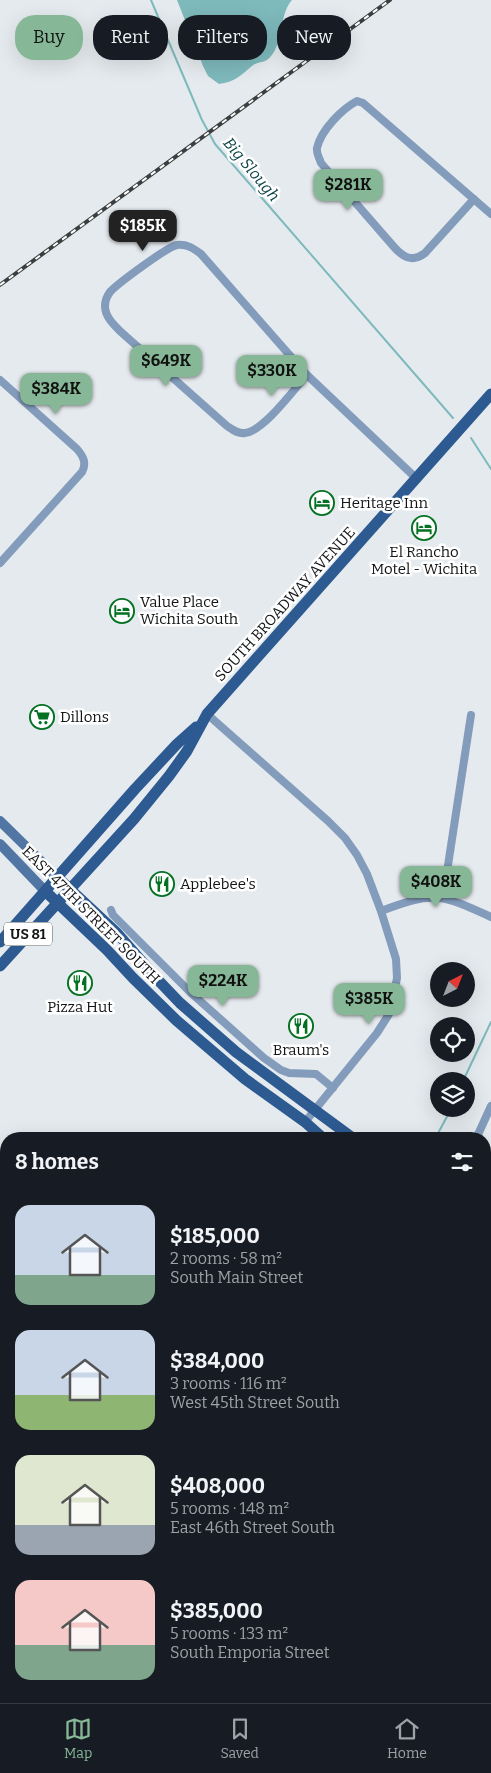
<!DOCTYPE html>
<meta charset="utf-8">
<style>
:root{--surface:#171b24;--page:#20242c;--text:#f1f3f6;--muted:#9ea1a6;--line:#363941;--accent:#86b897}
body{margin:0;font-family:Bitter,serif;background:var(--page);color:var(--text);height:100vh;display:flex;flex-direction:column;font-size:19px;white-space:nowrap}
*{box-sizing:border-box;margin:0}
p{font-size:16px;color:var(--muted)}
.icon{flex:none;width:28px;height:28px;fill:none;stroke:currentColor;stroke-width:2;stroke-linecap:round;stroke-linejoin:round}
.map{position:relative;flex:1;overflow:hidden}
.details{position:absolute;left:0px;top:1132px;width:491px;height:571px;display:flex;flex-direction:column;background:var(--surface);border-radius:20px 20px 0 0;box-shadow:0 5px 20px #0002}
.details>*{flex:none}
.guide{position:absolute;left:15px;top:15px;width:461px;height:45px;display:flex;gap:10px}
.needle{width:32px;rotate:42deg}
.fabs{position:absolute;left:430px;top:962px;display:grid;gap:10px}
.fabs a{display:grid;place-items:center;width:45px;height:45px;border-radius:50%;background:var(--surface);box-shadow:0 5px 20px #0002;font-size:25px}
.price{position:absolute;translate:-50% -42px;padding:0 11px;border-radius:10px;background:var(--accent);color:#111;font-size:16px;line-height:32px;filter:drop-shadow(0 1px 2px #0008)}
.price::after{content:'';position:absolute;left:50%;top:30px;width:15px;height:11px;margin-left:-8px;background:inherit;clip-path:polygon(0 0,100% 0,50% 100%)}
.price.current{background:#222;color:#fff}
ul{padding:0;list-style:none}
li{display:flex;align-items:center;gap:15px;height:125px;padding:0 15px}
li span{display:grid;place-items:center;flex:none;width:140px;height:100px;border-radius:15px;color:#555}
li>.icon{margin-inline-start:auto}
span .icon{width:60px;height:60px;fill:#fffc;stroke-width:1}
li b{font-size:21px}
h2{display:flex;justify-content:space-between;align-items:center;height:60px;padding:0 15px;font-size:21px}
.tag{padding:0 18px;border-radius:20px;background:var(--surface);box-shadow:0 5px 20px #0002;font-size:18px;line-height:45px}
.tag.current{background:var(--accent);color:#111}
.menu{display:flex;justify-content:space-around;align-items:center;height:70px;border-top:1px solid var(--line);background:var(--surface);font-size:14px;color:var(--muted)}
.menu a{display:grid;justify-items:center;gap:2px}
.menu .current{color:var(--accent)}
.map>svg:first-child{display:block}
.water{fill:#7eb9bc}
.lines{fill:none;stroke-linecap:round;stroke-linejoin:round}
.stream{stroke:#7eb9bc;stroke-width:2}
.street{stroke:#839cbc;stroke-width:8}
.secondary{stroke:#5276a4;stroke-width:10}
.primary{stroke:#2d5a91;stroke-width:11}
.highway{stroke:#034181;stroke-width:14}
.rail-casing{stroke:#3c3f40;stroke-width:4}
.rail{stroke:#fff;stroke-width:2;stroke-dasharray:5.5;stroke-linecap:butt}
.labels{text-anchor:middle;stroke-width:5;stroke-linejoin:round;paint-order:stroke}
.shield{fill:#fff;stroke:#595a5b;stroke-width:1}
.shield-label{font-size:14px;font-weight:bold;fill:#121415}
.poi-label{font-size:15px;fill:#121415;stroke:#fff;text-anchor:start}
.street-label{font-size:15px;fill:#121415;stroke:#fff}
.water-label{font-size:16px;font-style:italic;fill:#0c4447;stroke:#fff}
</style>
<div class="map">
<svg width="491" height="1703" viewBox="0 0 491 1703">
<rect width="100%" height="100%" fill="#e5eaee"/>
<!-- water -->
<path class="water" d="M177,0h115c-14,15 -8,48 -25,60 -5,3 -11,2 -15,6 -12,10 -17,16 -33,18l-11,-8 -5,-10z"/>
<g class="lines">
<!-- stream -->
<g class="stream">
<polyline points="151,0 202,120 215,144 453,418"/>
<polyline points="471,438 491,469"/>
<polyline points="463,1081 491,1022"/>
<polyline points="435,1139 451,1109"/>
<polyline points="485,1228 491,1233"/>
<polyline points="24,1703 28,1698"/>
</g>
<!-- street -->
<g class="street">
<path d="M474,199l-49,54c-13,10 -22,4 -31,-6l-73,-84c-2,-6 -5,-10 -4,-15 4,-18 25,-39 40,-47l6,2 128,111"/>
<path d="M307,375c-13,14 -43,56 -62,58 -7,1 -12,-3 -18,-7l-106,-94c-7,-7 -16,-15 -16,-26 0,-5 2,-10 5,-14 7,-8 57,-45 67,-47 10,-1 16,3 24,9l106,121 110,104"/>
<path d="M0,380l77,69c6,7 10,14 5,23l-82,91"/>
<polyline points="207,714 328,821 345,838 357,855 367,874 381,911 396,959 397,978 393,999 389,1014 377,1033 305,1122"/>
<polyline points="443,898 471,715"/>
<polyline points="111,910 113,915 190,992 264,1058 281,1070 289,1073 316,1074 333,1088"/>
<path d="M381,911c52,-20 60,-17 110,6"/>
<polyline points="476,1139 491,1106"/>
<polyline points="485,1338 491,1331"/>
<polyline points="485,1361 491,1357"/>
</g>
<!-- secondary -->
<g class="secondary">
<polyline points="0,821 58,878"/>
<polyline points="0,844 45,891"/>
</g>
<!-- primary -->
<g class="primary">
<polyline points="58,878 117,933 158,980 180,1003 236,1052 354,1139"/>
<polyline points="45,891 107,950 133,978 176,1020 245,1079 305,1122 324,1139"/>
<polyline points="0,942 135,789 177,744 196,727"/>
<polyline points="0,966 134,819 169,776 187,751 207,714 491,394"/>
<polyline points="485,1257 491,1262"/>
<polyline points="485,1281 491,1286"/>
</g>
<!-- highway -->
<g class="highway">
<polyline points="485,1618 491,1603"/>
<polyline points="485,1662 491,1647"/>
<polyline points="451,1703 453,1698"/>
<polyline points="468,1703 470,1698"/>
</g>
<defs>
<polyline id="rail" points="0,285 390,0"/>
</defs>
<!-- rail casing -->
<use href="#rail" class="rail-casing"/>
<!-- rail -->
<use href="#rail" class="rail"/>
</g>
<!-- icons -->
<defs>
<symbol id="hotel-ring" viewBox="-11 -11 22 22"><circle r="9.5" fill="#fff" stroke="#047022" stroke-width="1.5"/><path d="M-6-4.5h1.5V1H6V5H4.5V3h-9V5H-6ZM-4 0a1.8 1.8 0 1 1 3.6 0ZM.5 0V-2.5h3Q6-2.5 6 0Z" fill="#047022"/></symbol>
<symbol id="supermarket-ring" viewBox="-11 -11 22 22"><circle r="9.5" fill="#fff" stroke="#047022" stroke-width="1.5"/><path d="M-6-5.5h2.5l.6 2H6L4.5 2H-2.5L-4.4-4H-6ZM-1.5 3.2a1.3 1.3 0 1 0 .1 0ZM3 3.2a1.3 1.3 0 1 0 .1 0Z" fill="#047022"/></symbol>
<symbol id="restaurant-ring" viewBox="-11 -11 22 22"><circle r="9.5" fill="#fff" stroke="#047022" stroke-width="1.5"/><path d="M-5-6h1v4h1v-4h1v4h1v-4h1v5L-1.5 .5V6h-2V.5L-5-1ZM5-6V6H3V1.5H1.5Q1.5-4 5-6Z" fill="#047022"/></symbol>
</defs>
<g fill-rule="evenodd">
<use href="#hotel-ring" x="308" y="489" width="28" height="28"/>
<use href="#hotel-ring" x="410" y="514" width="28" height="28"/>
<use href="#hotel-ring" x="108" y="597" width="28" height="28"/>
<use href="#supermarket-ring" x="28" y="703" width="28" height="28"/>
<use href="#restaurant-ring" x="148" y="870" width="28" height="28"/>
<use href="#restaurant-ring" x="66" y="969" width="28" height="28"/>
<use href="#restaurant-ring" x="287" y="1012" width="28" height="28"/>
</g>
<g class="labels">
<!-- shield labels -->
<rect class="shield" x="4" y="922.5" width="48" height="23" rx="4"/>
<g class="shield-label">
<text x="28" y="939">US 81</text>
</g>
<!-- poi labels -->
<g class="poi-label">
<text x="340" y="508">Heritage Inn</text>
<text x="424" y="557" text-anchor="middle">El Rancho<tspan x="424" dy="17">Motel - Wichita</tspan></text>
<text x="140" y="607">Value Place<tspan x="140" dy="17">Wichita South</tspan></text>
<text x="60" y="722">Dillons</text>
<text x="180" y="889">Applebee's</text>
<text x="80" y="1012" text-anchor="middle">Pizza Hut</text>
<text x="301" y="1055" text-anchor="middle">Braum's</text>
</g>
<!-- street labels -->
<g class="street-label">
<text transform="translate(285 604) rotate(-48)" y="5">SOUTH BROADWAY AVENUE</text>
<text transform="translate(91 915) rotate(45)" y="5">EAST 47TH STREET SOUTH</text>
</g>
<!-- water labels -->
<g class="water-label">
<text transform="translate(252 169) rotate(50)" y="6">Big Slough</text>
</g>
</g>
</svg>
<div class="fabs">
<a><svg class="needle" viewBox="-14 -14 28 28"><path d="M0-13l5 13h-10z" fill="#e53935"/><path d="M0 13l5-13h-10z" fill="#9ea1a6"/></svg></a>
<a><svg class="icon" aria-label="locate" viewBox="0 0 24 24"><circle cx="12" cy="12" r="6"/><path d="M12 2v4M12 18v4M2 12h4M18 12h4"/></svg></a>
<a><svg class="icon" aria-label="layers" viewBox="0 0 24 24"><path d="M12 4l9 5-9 5-9-5zM3 14l9 5 9-5"/></svg></a>
</div>
<b class="price" style="left:348px;top:211px">$281K</b>
<b class="price current" style="left:143px;top:252px">$185K</b>
<b class="price" style="left:166px;top:387px">$649K</b>
<b class="price" style="left:272px;top:397px">$330K</b>
<b class="price" style="left:56px;top:415px">$384K</b>
<b class="price" style="left:436px;top:908px">$408K</b>
<b class="price" style="left:223px;top:1007px">$224K</b>
<b class="price" style="left:369px;top:1025px">$385K</b>
<div class="guide">
<a class="tag current">Buy</a>
<a class="tag">Rent</a>
<a class="tag">Filters</a>
<a class="tag">New</a>
</div>
<section class="details">
<h2>8 homes<svg class="icon" aria-label="filters" viewBox="0 0 24 24"><path d="M4 7h16M4 17h16"/><circle cx="9" cy="7" r="2"/><circle cx="15" cy="17" r="2"/></svg></h2>
<ul>
<li><span style="background:linear-gradient(#c9d6e8 70%,#7fa58c 0)"><svg class="icon" aria-label="home" viewBox="0 0 24 24"><path d="M3 11l9-7 9 7M6 9v11h12V9"/></svg></span><div><b>$185,000</b><p>2 rooms · 58 m²</p><p>South Main Street</p></div></li>
<li><span style="background:linear-gradient(#c9d6e8 65%,#8fb573 0)"><svg class="icon" aria-label="home" viewBox="0 0 24 24"><path d="M3 11l9-7 9 7M6 9v11h12V9"/></svg></span><div><b>$384,000</b><p>3 rooms · 116 m²</p><p>West 45th Street South</p></div></li>
<li><span style="background:linear-gradient(#dfe7d0 70%,#9aa5b1 0)"><svg class="icon" aria-label="home" viewBox="0 0 24 24"><path d="M3 11l9-7 9 7M6 9v11h12V9"/></svg></span><div><b>$408,000</b><p>5 rooms · 148 m²</p><p>East 46th Street South</p></div></li>
<li><span style="background:linear-gradient(#f6c9c9 65%,#7fa58c 0)"><svg class="icon" aria-label="home" viewBox="0 0 24 24"><path d="M3 11l9-7 9 7M6 9v11h12V9"/></svg></span><div><b>$385,000</b><p>5 rooms · 133 m²</p><p>South Emporia Street</p></div></li>
</ul>
</section>
</div>
<nav class="menu">
<a class="current"><svg class="icon" aria-label="map" viewBox="0 0 24 24"><path d="M3 6l6-2 6 2 6-2v14l-6 2-6-2-6 2zM9 4v14M15 6v14"/></svg>Map</a>
<a><svg class="icon" aria-label="saved" viewBox="0 0 24 24"><path d="M7 4h10v16l-5-4-5 4z"/></svg>Saved</a>
<a><svg class="icon" aria-label="home" viewBox="0 0 24 24"><path d="M3 11l9-7 9 7M6 9v11h12V9"/></svg>Home</a>
</nav>
